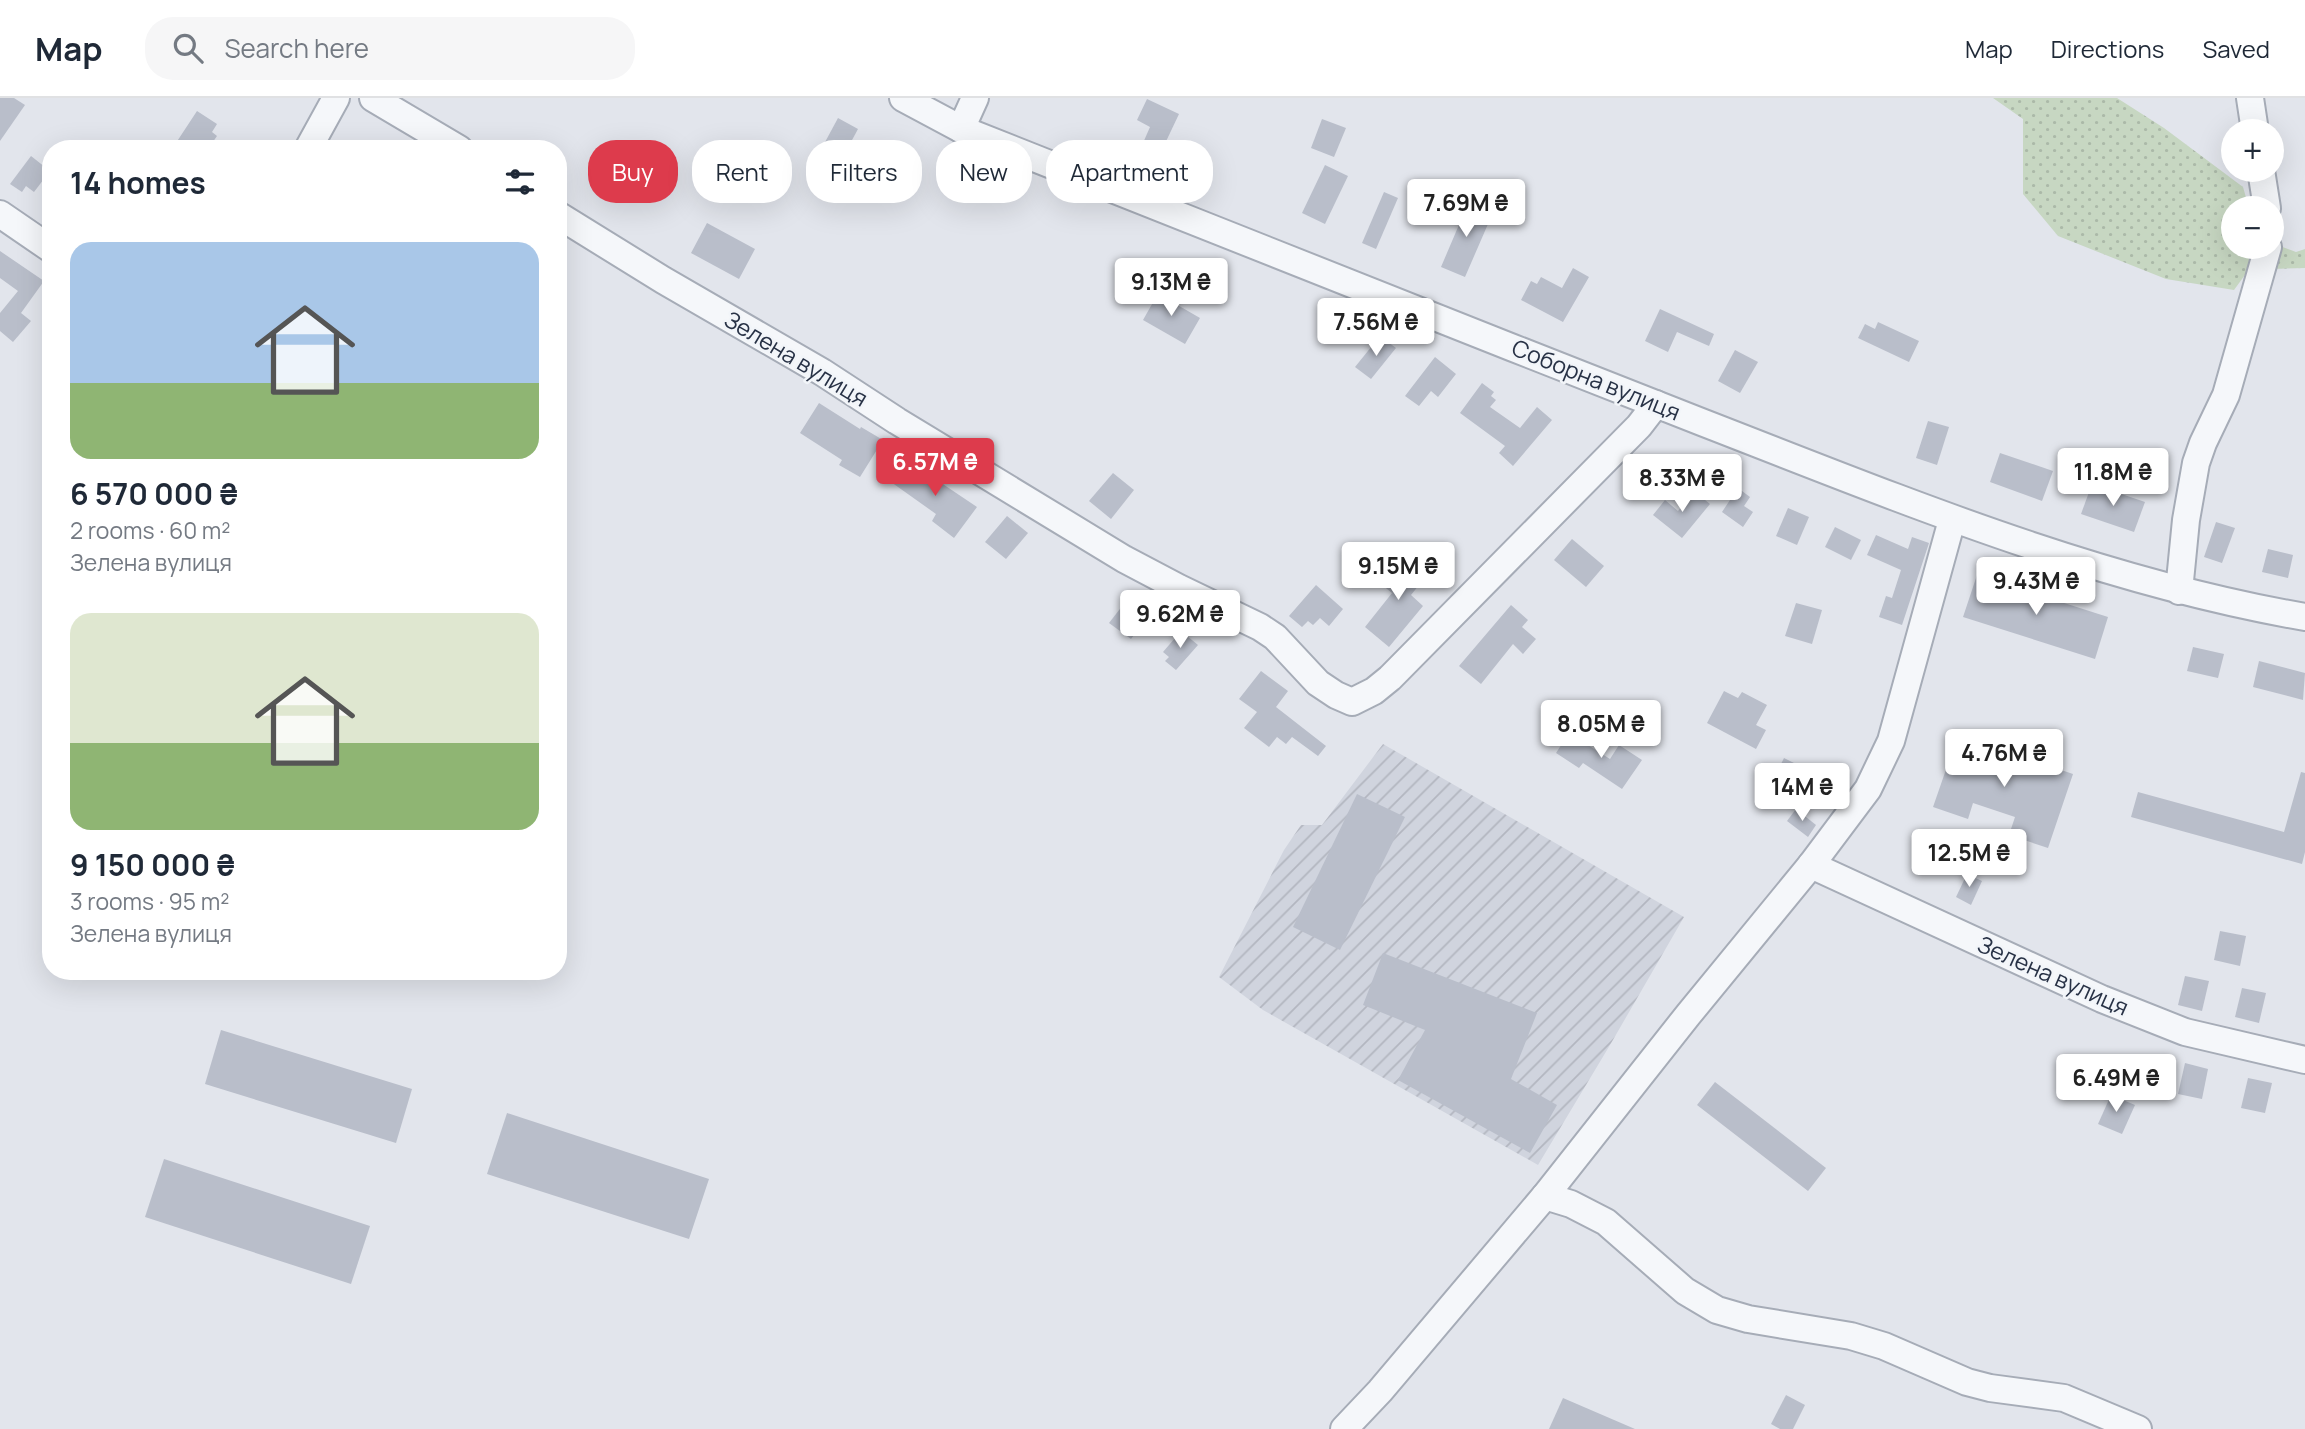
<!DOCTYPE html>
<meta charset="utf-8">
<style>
:root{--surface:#fff;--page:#f6f6f7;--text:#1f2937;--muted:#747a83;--line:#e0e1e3;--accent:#dd3b4c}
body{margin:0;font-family:Manrope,sans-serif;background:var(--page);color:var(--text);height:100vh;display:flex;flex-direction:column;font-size:26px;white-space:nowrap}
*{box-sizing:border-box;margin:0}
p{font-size:23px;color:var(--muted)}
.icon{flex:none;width:38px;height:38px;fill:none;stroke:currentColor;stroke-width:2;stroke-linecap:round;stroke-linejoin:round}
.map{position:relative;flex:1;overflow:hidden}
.drawer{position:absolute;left:42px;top:42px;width:525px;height:840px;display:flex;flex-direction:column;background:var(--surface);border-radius:28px;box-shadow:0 7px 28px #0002}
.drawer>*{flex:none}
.hud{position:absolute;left:588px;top:42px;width:665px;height:63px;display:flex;gap:14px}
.controls{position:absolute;left:2221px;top:21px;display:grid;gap:14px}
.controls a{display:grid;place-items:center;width:63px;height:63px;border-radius:50%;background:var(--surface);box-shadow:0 7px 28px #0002;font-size:35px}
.price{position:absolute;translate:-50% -60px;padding:0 16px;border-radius:7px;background:#fff;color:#222;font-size:23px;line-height:46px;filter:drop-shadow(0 2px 4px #0008)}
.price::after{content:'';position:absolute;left:50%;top:42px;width:21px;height:16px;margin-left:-10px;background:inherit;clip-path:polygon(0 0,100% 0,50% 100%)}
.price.selected{background:var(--accent);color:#fff}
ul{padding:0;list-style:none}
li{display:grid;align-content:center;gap:14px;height:371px;padding:0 28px}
li span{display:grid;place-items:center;height:217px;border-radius:21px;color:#555}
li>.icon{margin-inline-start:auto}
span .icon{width:126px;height:126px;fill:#fffc;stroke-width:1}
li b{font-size:30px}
h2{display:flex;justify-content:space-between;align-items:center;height:84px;padding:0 28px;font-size:30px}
.tag{padding:0 24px;border-radius:28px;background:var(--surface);box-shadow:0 7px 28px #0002;font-size:24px;line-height:63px}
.tag.selected{background:var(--accent);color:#fff}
header{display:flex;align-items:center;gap:42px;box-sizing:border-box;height:98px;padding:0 35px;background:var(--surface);border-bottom:2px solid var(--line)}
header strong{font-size:33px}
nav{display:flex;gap:38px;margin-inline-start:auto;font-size:24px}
.search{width:490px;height:63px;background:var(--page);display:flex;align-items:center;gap:18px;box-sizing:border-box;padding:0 24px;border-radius:28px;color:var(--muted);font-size:26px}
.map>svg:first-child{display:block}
.industrial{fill:url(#industrial-furrows)}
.grass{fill:url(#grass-dots)}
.building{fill:#b9beca}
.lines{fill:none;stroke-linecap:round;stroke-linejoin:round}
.minor-casing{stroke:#a6acb7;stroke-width:30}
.minor{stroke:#f5f7fa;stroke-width:26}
.labels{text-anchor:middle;stroke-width:5;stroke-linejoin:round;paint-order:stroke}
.street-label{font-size:23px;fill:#283246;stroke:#f2f5f9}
</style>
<header>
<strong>Map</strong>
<div class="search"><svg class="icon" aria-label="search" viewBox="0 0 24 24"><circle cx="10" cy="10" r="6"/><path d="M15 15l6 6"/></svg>Search here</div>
<nav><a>Map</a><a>Directions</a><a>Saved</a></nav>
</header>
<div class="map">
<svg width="2305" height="1331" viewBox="0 0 2305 1331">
<defs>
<pattern id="industrial-furrows" width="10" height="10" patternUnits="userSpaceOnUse" patternTransform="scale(1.75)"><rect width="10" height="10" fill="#d0d4de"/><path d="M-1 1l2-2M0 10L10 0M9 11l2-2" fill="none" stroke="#b3b6c0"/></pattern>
<pattern id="grass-dots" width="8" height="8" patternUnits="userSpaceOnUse" patternTransform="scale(1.75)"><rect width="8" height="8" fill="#c7d7c2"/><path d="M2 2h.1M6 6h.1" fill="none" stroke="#abb9a8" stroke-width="1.8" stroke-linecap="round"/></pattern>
</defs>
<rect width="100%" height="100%" fill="#e2e5ec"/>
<!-- industrial -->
<polygon class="industrial" points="1383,646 1684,819 1610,947 1538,1067 1263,912 1219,879 1284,752 1301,727 1322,727"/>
<!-- grass -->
<g class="grass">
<polygon points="1993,0 2117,0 2164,30 2243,89 2249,110 2233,110 2233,149 2258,149 2250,170 2234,192 2166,181 2058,138 2023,96 2023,21"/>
<polygon points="2277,147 2296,154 2305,151 2305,170 2271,171"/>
</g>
<!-- building -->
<g class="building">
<polygon points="0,0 14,0 25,7 0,43"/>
<polygon points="1147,1 1179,16 1161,54 1143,45 1150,29 1137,22"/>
<polygon points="197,13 217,26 212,34 217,38 208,51 172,51"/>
<polygon points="838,20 858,31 844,57 824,46"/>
<polygon points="1322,21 1346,30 1334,59 1311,50"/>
<polygon points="31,58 50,73 34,94 26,88 22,94 10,86"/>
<polygon points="1325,67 1348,78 1325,126 1302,115"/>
<polygon points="1384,94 1398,100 1376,151 1362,145"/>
<polygon points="1470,101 1488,109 1482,124 1488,126 1465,179 1441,169"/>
<polygon points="707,125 755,151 739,181 691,155"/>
<polygon points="0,153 44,183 21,215 31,223 13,244 0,233 0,215 18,193 0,180"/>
<polygon points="1573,170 1589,179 1563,224 1521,202 1531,183 1537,186 1541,179 1562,190"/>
<polygon points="1160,192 1177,201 1174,205 1200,220 1185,246 1143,222"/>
<polygon points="1660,211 1714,236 1709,248 1677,234 1668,254 1645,243"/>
<polygon points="1878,224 1919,243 1909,264 1858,240 1865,226 1875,231"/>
<polygon points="1380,238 1396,250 1371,281 1355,269"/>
<polygon points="1735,252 1758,264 1740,295 1718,283"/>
<polygon points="1435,259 1456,276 1438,299 1431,293 1419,308 1405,298"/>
<polygon points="1482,285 1494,294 1491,298 1496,302 1490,309 1520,330 1537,309 1552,322 1513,368 1499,355 1505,348 1460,315"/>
<polygon points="819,305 860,331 861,329 883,342 860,379 839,367 842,362 800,335"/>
<polygon points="1928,323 1949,329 1937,367 1916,360"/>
<polygon points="2000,355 2053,373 2042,403 1990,384"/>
<polygon points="907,362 977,409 954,440 932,423 936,416 891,384"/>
<polygon points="1113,375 1134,392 1111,421 1089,403"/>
<polygon points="2092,386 2145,404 2134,434 2081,416"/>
<polygon points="1738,390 1750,399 1744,408 1753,414 1743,429 1722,414"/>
<polygon points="1694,393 1710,406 1682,440 1653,417 1665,402 1678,413"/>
<polygon points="1788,410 1809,419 1797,447 1776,438"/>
<polygon points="1007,418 1028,435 1006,461 985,444"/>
<polygon points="2216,424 2235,430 2222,465 2204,459"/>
<polygon points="1835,429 1861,442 1851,462 1825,449"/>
<polygon points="1876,437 1908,451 1912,439 1929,445 1902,527 1879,519 1886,498 1892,500 1901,472 1867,457"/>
<polygon points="1572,441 1604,468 1586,489 1554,462"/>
<polygon points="2268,451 2293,457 2288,480 2262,474"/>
<polygon points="1404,458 1427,477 1411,497 1423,508 1389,549 1365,529 1392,495 1381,486"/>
<polygon points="1977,477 2108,519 2095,561 1963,519"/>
<polygon points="1316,487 1343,511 1329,528 1320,520 1313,527 1308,523 1302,529 1289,518"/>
<polygon points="1130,498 1151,514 1131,541 1109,525"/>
<polygon points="1796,505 1822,512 1812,546 1785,538"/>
<polygon points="1511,507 1528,522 1522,529 1536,541 1523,556 1513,546 1481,586 1459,568"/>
<polygon points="1181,533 1198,547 1176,572 1165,563 1169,559 1163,554"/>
<polygon points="2193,549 2224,556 2218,580 2187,573"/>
<polygon points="2259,563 2305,575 2303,602 2253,589"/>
<polygon points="1261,573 1288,593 1276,609 1326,648 1318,658 1292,639 1286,646 1277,639 1269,649 1244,630 1257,614 1239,601"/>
<polygon points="1724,593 1738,600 1742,594 1767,607 1756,627 1766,632 1756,651 1707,625"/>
<polygon points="1569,635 1610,661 1619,647 1642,662 1622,691 1583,665 1579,670 1556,655"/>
<polygon points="1958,637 2073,676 2048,750 2009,737 2015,719 1973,705 1968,721 1933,709"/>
<polygon points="1784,660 1822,679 1809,705 1771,686"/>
<polygon points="2301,674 2305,675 2305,754 2302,766 2131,719 2138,694 2284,734"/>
<polygon points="1357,696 1405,719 1340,852 1293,829"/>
<polygon points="1796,711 1816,727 1808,739 1787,723"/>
<polygon points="1967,776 1982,783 1971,807 1956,799"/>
<polygon points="2220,833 2246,838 2240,868 2214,862"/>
<polygon points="1383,855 1537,915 1511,981 1557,1007 1530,1055 1398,982 1425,932 1363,907"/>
<polygon points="2185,878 2209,883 2202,913 2178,907"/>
<polygon points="2242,890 2266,895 2259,925 2235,919"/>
<polygon points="221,932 412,991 396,1045 205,986"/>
<polygon points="2185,965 2208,971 2202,1001 2178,996"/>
<polygon points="2248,980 2272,985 2265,1015 2241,1010"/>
<polygon points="1715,984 1826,1070 1808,1093 1697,1007"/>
<polygon points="2111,997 2135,1007 2122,1036 2098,1026"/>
<polygon points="507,1015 709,1081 689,1141 487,1076"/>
<polygon points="164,1061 370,1128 351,1186 145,1119"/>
<polygon points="1786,1297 1805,1307 1793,1331 1780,1331 1771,1326"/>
<polygon points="1563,1300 1635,1331 1549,1331"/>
</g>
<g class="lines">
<defs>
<g id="minor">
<polyline points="373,0 459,51"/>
<path d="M903,0l58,31c248,98 495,197 743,294 196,76 393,158 601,194"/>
<polyline points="2250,0 2255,33"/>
<polyline points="961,31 975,0"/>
<polyline points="308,51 336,0"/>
<polyline points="2261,72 2267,110"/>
<polyline points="0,116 51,151"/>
<polyline points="558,117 663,182 822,274 897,323 1124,461 1179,490 1260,529 1275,539 1318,585 1336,597 1352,604 1374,593 1390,580 1639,328 1656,306"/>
<polyline points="2179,493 2186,422 2196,365 2203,345 2226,297 2268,149"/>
<polyline points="1811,767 2102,901 2185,934 2305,962"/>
<polyline points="1545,1098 1571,1106 1606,1124 1685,1193 1717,1212 1748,1221 1851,1238 1884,1248 1967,1284 1990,1290 2064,1300 2138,1331"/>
<polyline points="1344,1331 1380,1293 1545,1098 1688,917 1811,767 1868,691 1891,643 1952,422"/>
</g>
</defs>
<!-- minor casing -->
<use href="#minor" class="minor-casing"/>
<!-- minor -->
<use href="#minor" class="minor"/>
</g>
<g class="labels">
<!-- street labels -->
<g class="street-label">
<text transform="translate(796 261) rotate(31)" y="8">Зелена вулиця</text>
<text transform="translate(1596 282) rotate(22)" y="8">Соборна вулиця</text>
<text transform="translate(2053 878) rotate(24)" y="8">Зелена вулиця</text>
</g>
</g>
</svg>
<div class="controls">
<a>+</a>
<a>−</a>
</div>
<b class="price" style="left:1466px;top:141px">7.69M ₴</b>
<b class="price" style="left:1171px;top:220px">9.13M ₴</b>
<b class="price" style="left:1376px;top:260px">7.56M ₴</b>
<b class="price selected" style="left:935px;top:400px">6.57M ₴</b>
<b class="price" style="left:2113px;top:410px">11.8M ₴</b>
<b class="price" style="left:1682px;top:416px">8.33M ₴</b>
<b class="price" style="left:1398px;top:504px">9.15M ₴</b>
<b class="price" style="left:2036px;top:519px">9.43M ₴</b>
<b class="price" style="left:1180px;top:552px">9.62M ₴</b>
<b class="price" style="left:1601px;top:662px">8.05M ₴</b>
<b class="price" style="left:2004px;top:691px">4.76M ₴</b>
<b class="price" style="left:1802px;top:725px">14M ₴</b>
<b class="price" style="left:1969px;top:791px">12.5M ₴</b>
<b class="price" style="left:2116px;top:1016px">6.49M ₴</b>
<div class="hud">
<a class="tag selected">Buy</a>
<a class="tag">Rent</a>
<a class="tag">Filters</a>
<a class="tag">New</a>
<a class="tag">Apartment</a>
</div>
<section class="drawer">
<h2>14 homes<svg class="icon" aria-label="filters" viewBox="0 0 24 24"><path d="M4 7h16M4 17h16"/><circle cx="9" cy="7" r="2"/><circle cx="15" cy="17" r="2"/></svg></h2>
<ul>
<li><span style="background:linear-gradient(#a9c7e8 65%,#8fb573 0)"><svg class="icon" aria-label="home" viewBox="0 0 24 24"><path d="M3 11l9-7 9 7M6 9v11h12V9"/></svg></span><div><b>6 570 000 ₴</b><p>2 rooms · 60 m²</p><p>Зелена вулиця</p></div></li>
<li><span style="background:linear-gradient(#dfe7d0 60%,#8fb573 0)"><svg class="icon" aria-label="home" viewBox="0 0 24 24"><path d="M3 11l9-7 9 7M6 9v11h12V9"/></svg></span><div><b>9 150 000 ₴</b><p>3 rooms · 95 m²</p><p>Зелена вулиця</p></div></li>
</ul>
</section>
</div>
